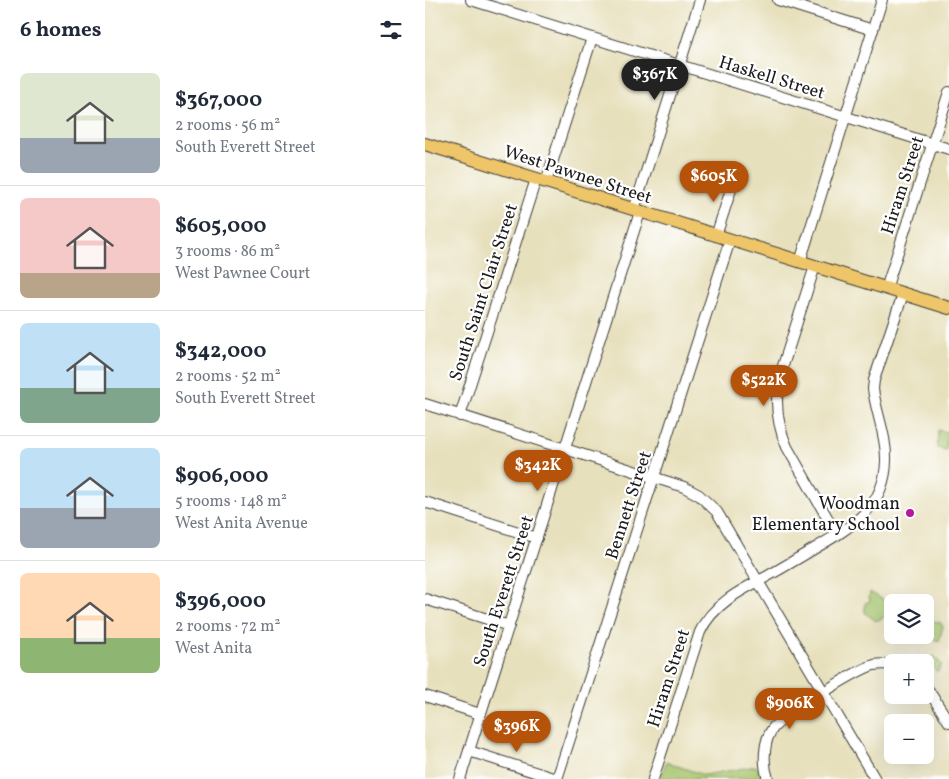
<!DOCTYPE html>
<meta charset="utf-8">
<style>
:root{--surface:#fff;--page:#f6f6f7;--text:#1f2937;--muted:#747a83;--line:#e0e1e3;--accent:#b45309}
body{margin:0;font-family:Vollkorn,serif;background:var(--page);color:var(--text);height:100vh;display:flex;flex-direction:column;font-size:19px;white-space:nowrap}
*{box-sizing:border-box;margin:0}
p{font-size:16px;color:var(--muted)}
.icon{flex:none;width:28px;height:28px;fill:none;stroke:currentColor;stroke-width:2;stroke-linecap:round;stroke-linejoin:round}
.map{position:relative;flex:1;overflow:hidden}
.side{display:flex;flex-direction:column;background:var(--surface);width:425px}
.side>*{flex:none}
.tools{position:absolute;left:459px;top:594px;display:grid;gap:10px}
.tools a{display:grid;place-items:center;width:50px;height:50px;border-radius:8px;background:var(--surface);box-shadow:0 5px 20px #0002;font-size:25px}
.price{position:absolute;translate:-50% -42px;padding:0 11px;border-radius:18px;background:var(--accent);color:#fff;font-size:16px;line-height:32px;filter:drop-shadow(0 1px 2px #0008)}
.price::after{content:'';position:absolute;left:50%;top:30px;width:15px;height:11px;margin-left:-8px;background:inherit;clip-path:polygon(0 0,100% 0,50% 100%)}
.price.on{background:#222;color:#fff}
ul{padding:0;list-style:none}
li{display:flex;align-items:center;gap:15px;height:125px;padding:0 20px}
li+li{border-top:1px solid var(--line)}
li span{display:grid;place-items:center;flex:none;width:140px;height:100px;border-radius:8px;color:#555}
li>.icon{margin-inline-start:auto}
span .icon{width:60px;height:60px;fill:#fffc;stroke-width:1}
li b{font-size:21px}
h2{display:flex;justify-content:space-between;align-items:center;height:60px;padding:0 20px;font-size:21px}
main{display:flex;flex:1;min-height:0}
.map>svg:first-child{display:block}
.green{fill:#a7c66e;stroke:#627145}
.lines{fill:none;stroke-linecap:round;stroke-linejoin:round}
.minor-casing{stroke:#3a3934;stroke-width:12}
.major-casing{stroke:#3a3934;stroke-width:14}
.minor{stroke:#fff;stroke-width:10}
.major{stroke:#eec569;stroke-width:12}
.poi-dot{fill:#b5179e;stroke:#fff;stroke-width:2}
.labels{text-anchor:middle;stroke-width:4.5;stroke-linejoin:round;paint-order:stroke}
.street-label{font-size:18px;fill:#1c1c1c;stroke:#fff}
.poi-label{font-size:18px;fill:#1c1c1c;stroke:#fff;text-anchor:end}
</style>
<main>
<section class="side">
<h2>6 homes<svg class="icon" aria-label="filters" viewBox="0 0 24 24"><path d="M4 7h16M4 17h16"/><circle cx="9" cy="7" r="2"/><circle cx="15" cy="17" r="2"/></svg></h2>
<ul>
<li><span style="background:linear-gradient(#dfe7d0 65%,#9aa5b1 0)"><svg class="icon" aria-label="home" viewBox="0 0 24 24"><path d="M3 11l9-7 9 7M6 9v11h12V9"/></svg></span><div><b>$367,000</b><p>2 rooms · 56 m²</p><p>South Everett Street</p></div></li>
<li><span style="background:linear-gradient(#f6c9c9 75%,#b9a48a 0)"><svg class="icon" aria-label="home" viewBox="0 0 24 24"><path d="M3 11l9-7 9 7M6 9v11h12V9"/></svg></span><div><b>$605,000</b><p>3 rooms · 86 m²</p><p>West Pawnee Court</p></div></li>
<li><span style="background:linear-gradient(#bfe0f5 65%,#7fa58c 0)"><svg class="icon" aria-label="home" viewBox="0 0 24 24"><path d="M3 11l9-7 9 7M6 9v11h12V9"/></svg></span><div><b>$342,000</b><p>2 rooms · 52 m²</p><p>South Everett Street</p></div></li>
<li><span style="background:linear-gradient(#bfe0f5 60%,#9aa5b1 0)"><svg class="icon" aria-label="home" viewBox="0 0 24 24"><path d="M3 11l9-7 9 7M6 9v11h12V9"/></svg></span><div><b>$906,000</b><p>5 rooms · 148 m²</p><p>West Anita Avenue</p></div></li>
<li><span style="background:linear-gradient(#ffd9b3 65%,#8fb573 0)"><svg class="icon" aria-label="home" viewBox="0 0 24 24"><path d="M3 11l9-7 9 7M6 9v11h12V9"/></svg></span><div><b>$396,000</b><p>2 rooms · 72 m²</p><p>West Anita</p></div></li>
</ul>
</section>
<div class="map">
<svg width="524" height="779" viewBox="0 0 524 779">
<rect width="100%" height="100%" fill="#fff"/>
<filter id="ink" filterUnits="userSpaceOnUse"><feTurbulence type="fractalNoise" baseFrequency=".02" numOctaves="2"/><feDisplacementMap in="SourceGraphic" scale="10" xChannelSelector="R" yChannelSelector="G"/><feConvolveMatrix kernelMatrix="1 2 1 2 8 2 1 2 1" color-interpolation-filters="sRGB"/></filter>
<filter id="wash" filterUnits="userSpaceOnUse"><feTurbulence type="fractalNoise" baseFrequency=".0096" numOctaves="4" result="noise"/><feDisplacementMap in="SourceGraphic" scale="20" xChannelSelector="R" yChannelSelector="G"/><feGaussianBlur stdDeviation="1.12" result="paint"/><feColorMatrix in="noise" values="0 0 0 0 0 0 0 0 0 0 0 0 0 0 0 0 0 1.4 0 .05"/><feComposite in="paint" operator="in"/></filter>
<g filter="url(#wash)">
<rect width="100%" height="100%" fill="#e7e0bc"/>
<!-- green -->
<g class="green">
<polygon points="513,430 522,432 521,450 512,448"/>
<path d="M445,592l22,13c0,10 -8,12 -16,16l-11,-8v-10l5,-2 -1,-4z"/>
<polygon points="503,620 516,623 518,627 514,641 499,637"/>
<polygon points="509,656 517,665 512,672 502,662"/>
<polygon points="241,762 279,775 331,766 338,779 236,779"/>
</g>
</g>
<g filter="url(#ink)">
<g class="lines">
<defs>
<g id="minor">
<polyline points="46,0 524,149"/>
<polyline points="353,0 448,30"/>
<polyline points="121,182 167,38"/>
<polyline points="209,210 275,0"/>
<polyline points="291,236 310,177"/>
<polyline points="375,262 457,0"/>
<path d="M390,266l-34,106c-7,26 -5,50 6,75l50,88"/>
<polyline points="461,289 524,92"/>
<polyline points="0,404 259,487 274,495 292,512 450,779"/>
<polyline points="35,416 111,179"/>
<polyline points="0,502 112,538"/>
<polyline points="0,599 84,626"/>
<polyline points="500,685 524,722"/>
<polyline points="0,696 55,714"/>
<polyline points="44,751 131,779"/>
<polyline points="35,779 215,212"/>
<polyline points="132,779 305,240"/>
<path d="M228,779l47,-147c12,-27 41,-42 66,-55 16,-9 31,-18 46,-27 37,-22 73,-41 74,-89 1,-24 -10,-48 -13,-72l1,-9 29,-86"/>
<path d="M343,779c-5,-15 -5,-38 5,-51 10,-12 85,-59 101,-63 6,-1 12,-1 19,0"/>
</g>
<polyline id="major" points="0,144 524,308"/>
</defs>
<!-- minor casing -->
<use href="#minor" class="minor-casing"/>
<!-- major casing -->
<use href="#major" class="major-casing"/>
<!-- minor -->
<use href="#minor" class="minor"/>
<!-- major -->
<use href="#major" class="major"/>
</g>
</g>
<!-- markers -->
<circle class="poi-dot" cx="485" cy="513" r="5"/>
<g class="labels">
<!-- street labels -->
<g class="street-label">
<text transform="translate(347 77) rotate(17)" y="6">Haskell Street</text>
<text transform="translate(153 174) rotate(18)" y="6">West Pawnee Street</text>
<text transform="translate(477 185) rotate(-72)" y="6">Hiram Street</text>
<text transform="translate(58 292) rotate(-72)" y="6">South Saint Clair Street</text>
<text transform="translate(203 505) rotate(-72)" y="6">Bennett Street</text>
<text transform="translate(78 591) rotate(-72)" y="6">South Everett Street</text>
<text transform="translate(243 678) rotate(-72)" y="6">Hiram Street</text>
</g>
<!-- poi labels -->
<g class="poi-label">
<text x="475" y="509">Woodman<tspan x="475" dy="21">Elementary School</tspan></text>
</g>
</g>
</svg>
<div class="tools">
<a><svg class="icon" aria-label="layers" viewBox="0 0 24 24"><path d="M12 4l9 5-9 5-9-5zM3 14l9 5 9-5"/></svg></a>
<a>+</a>
<a>−</a>
</div>
<b class="price on" style="left:230px;top:101px">$367K</b>
<b class="price" style="left:289px;top:203px">$605K</b>
<b class="price" style="left:339px;top:407px">$522K</b>
<b class="price" style="left:113px;top:492px">$342K</b>
<b class="price" style="left:365px;top:730px">$906K</b>
<b class="price" style="left:92px;top:753px">$396K</b>
</div>
</main>
